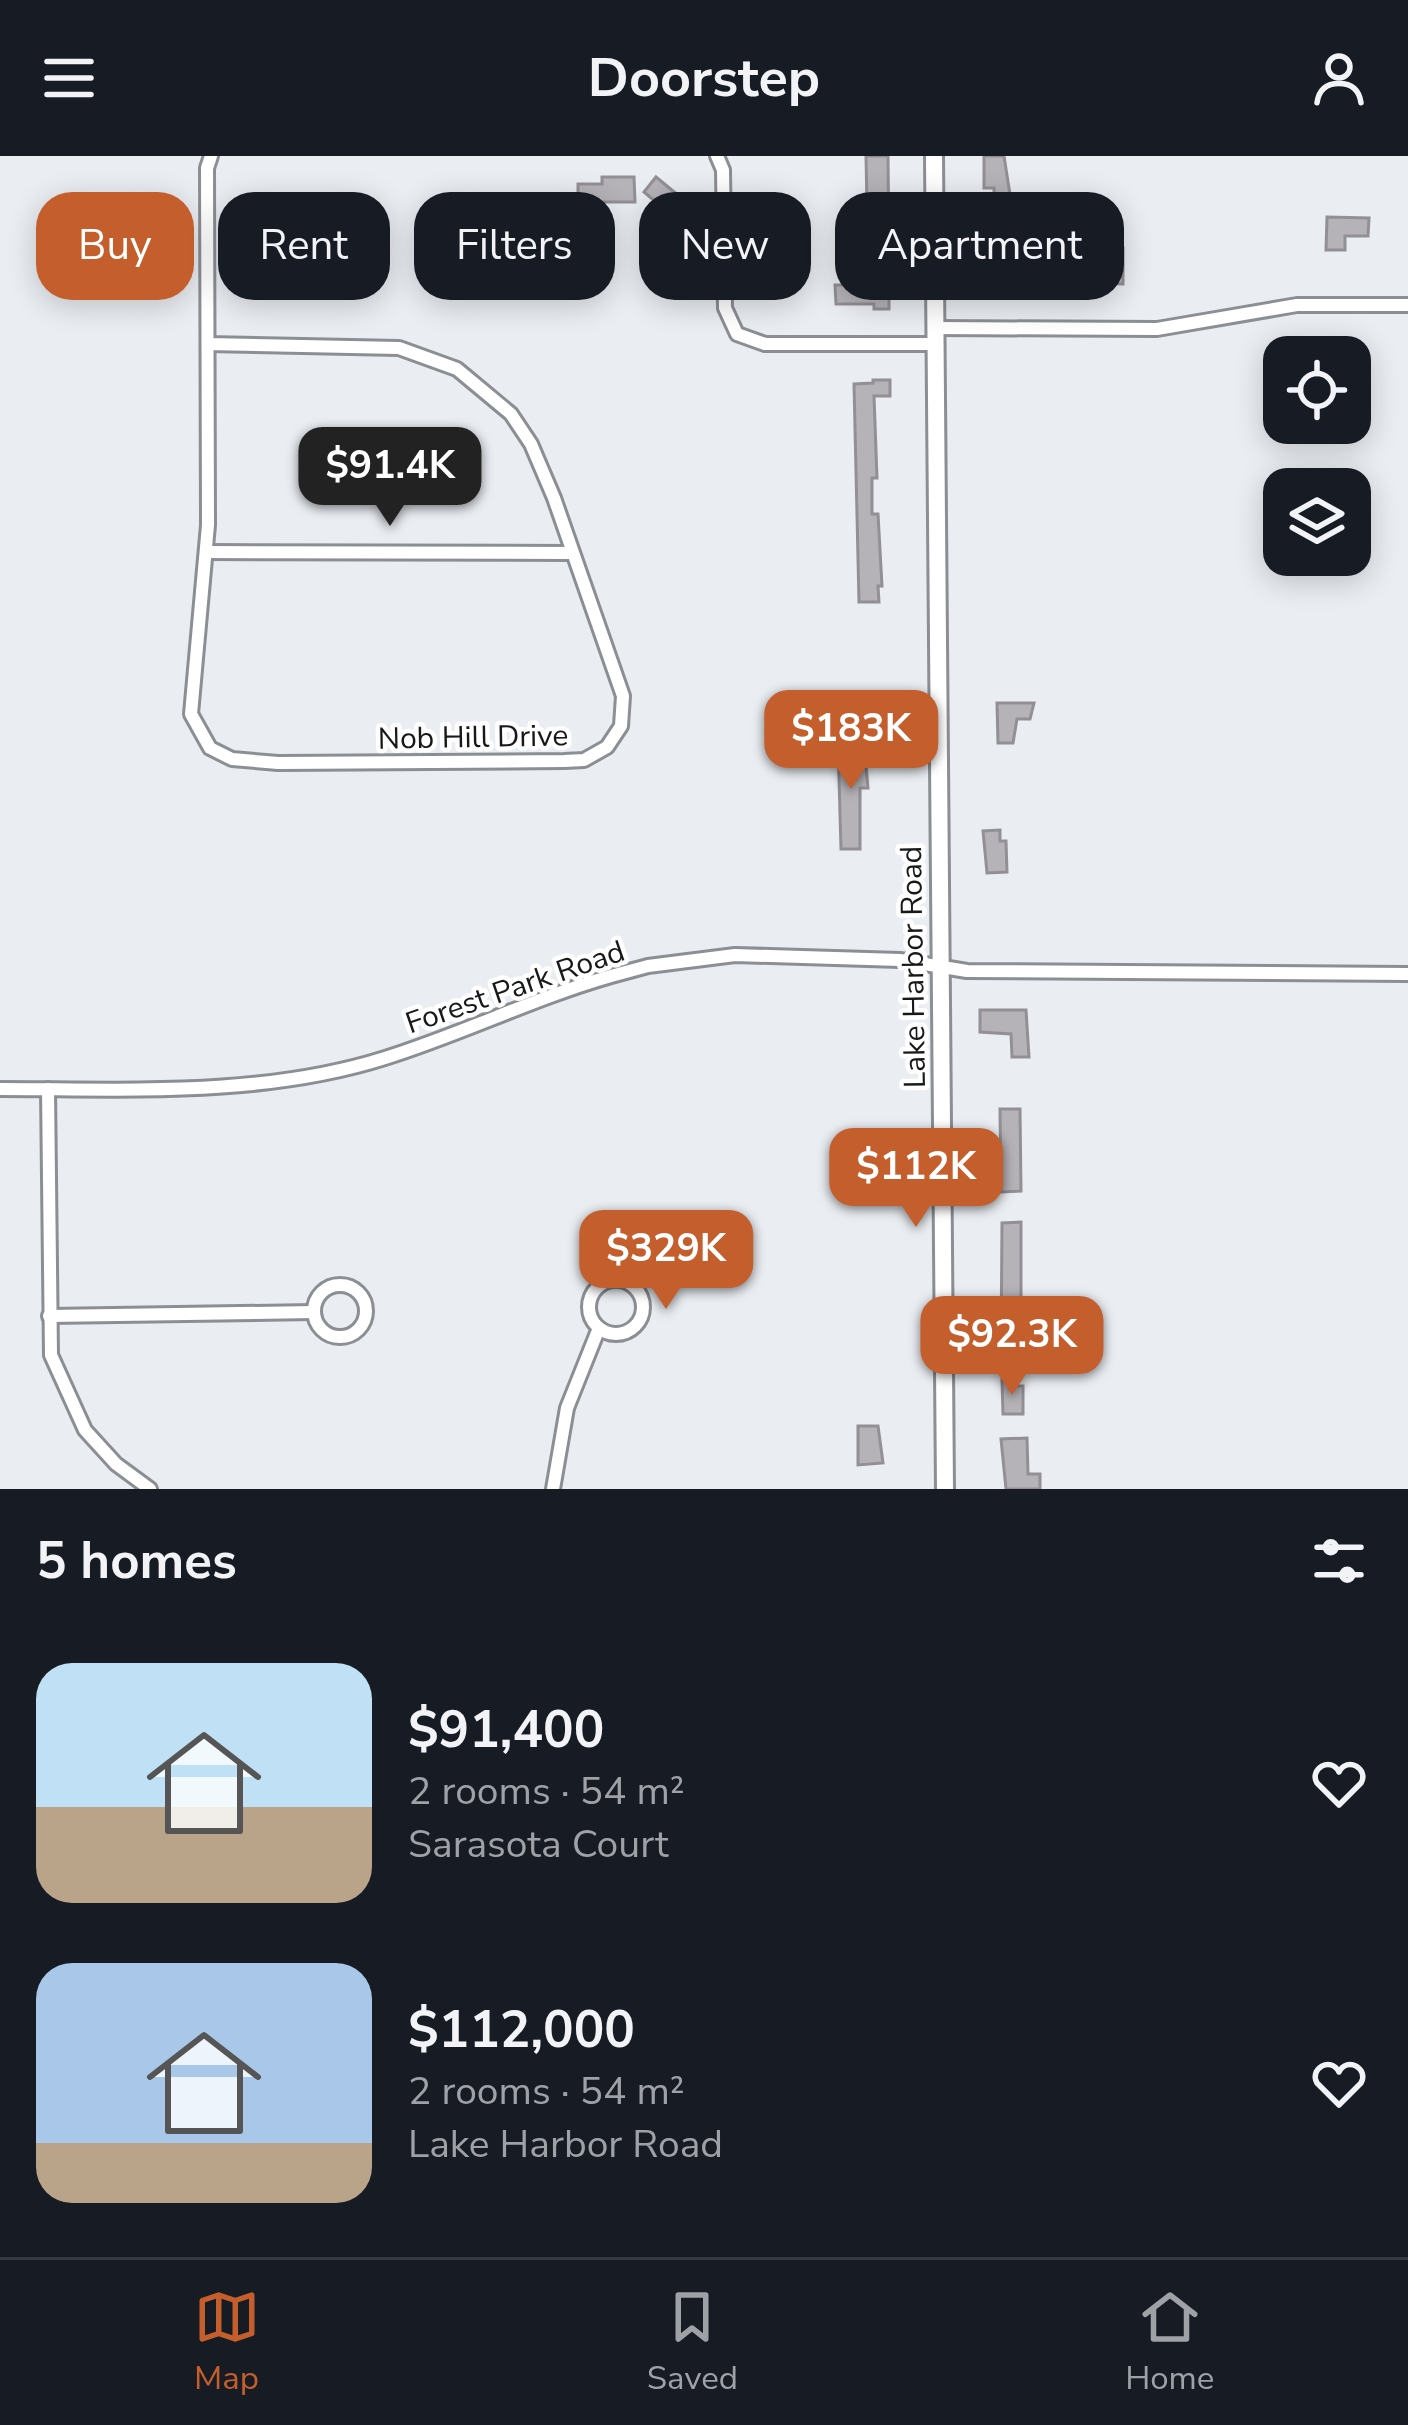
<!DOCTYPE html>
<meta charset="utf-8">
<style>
:root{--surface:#171b24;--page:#20242c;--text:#f1f3f6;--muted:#9ea1a6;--line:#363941;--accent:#c45f2d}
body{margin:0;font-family:"Nunito Sans",sans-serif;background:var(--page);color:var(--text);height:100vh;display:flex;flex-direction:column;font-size:45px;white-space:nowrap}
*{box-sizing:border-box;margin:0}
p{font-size:39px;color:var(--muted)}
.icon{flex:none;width:66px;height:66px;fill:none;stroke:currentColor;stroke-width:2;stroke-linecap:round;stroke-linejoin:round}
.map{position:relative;height:1333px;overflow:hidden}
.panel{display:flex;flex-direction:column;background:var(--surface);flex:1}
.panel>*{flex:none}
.guide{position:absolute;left:36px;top:36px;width:1338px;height:108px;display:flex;gap:24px}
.controls{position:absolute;left:1263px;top:180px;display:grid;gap:24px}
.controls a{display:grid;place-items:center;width:108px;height:108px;border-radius:24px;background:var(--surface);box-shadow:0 6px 30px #0003;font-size:60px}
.price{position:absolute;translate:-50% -102px;padding:0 27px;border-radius:24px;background:var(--accent);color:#fff;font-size:39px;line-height:78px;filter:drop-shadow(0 3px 6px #0008)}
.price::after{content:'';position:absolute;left:50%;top:72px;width:36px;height:27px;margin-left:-18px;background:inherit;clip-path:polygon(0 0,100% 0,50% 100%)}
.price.on{background:#222;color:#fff}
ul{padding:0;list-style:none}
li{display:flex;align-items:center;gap:36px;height:300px;padding:0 36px}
li span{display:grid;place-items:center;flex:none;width:336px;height:240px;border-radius:36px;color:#555}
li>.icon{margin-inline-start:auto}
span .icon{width:144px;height:144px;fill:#fffc;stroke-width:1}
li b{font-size:51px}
h2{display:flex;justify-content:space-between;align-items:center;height:144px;padding:0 36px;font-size:51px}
.pill{padding:0 42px;border-radius:36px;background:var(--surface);box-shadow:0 6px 30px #0003;font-size:42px;line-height:108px}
.pill.on{background:var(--accent);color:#fff}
header{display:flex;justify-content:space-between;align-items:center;height:156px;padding:0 36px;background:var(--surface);font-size:54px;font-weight:700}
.tabs{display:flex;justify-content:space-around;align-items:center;height:168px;border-top:3px solid var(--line);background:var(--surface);font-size:33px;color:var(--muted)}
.tabs a{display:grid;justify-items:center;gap:6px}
.tabs .on{color:var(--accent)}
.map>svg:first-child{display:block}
.building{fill:#b5b3b8;stroke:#929095;stroke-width:3}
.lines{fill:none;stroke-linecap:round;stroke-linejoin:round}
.minor-casing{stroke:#8b8e93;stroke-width:18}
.tertiary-casing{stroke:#8b8e93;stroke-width:22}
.minor{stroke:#fff;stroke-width:12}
.tertiary{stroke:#fff;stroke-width:16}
.labels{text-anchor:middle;stroke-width:9;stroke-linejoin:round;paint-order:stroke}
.street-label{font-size:30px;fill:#17181a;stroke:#fff}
</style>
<header><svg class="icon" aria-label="menu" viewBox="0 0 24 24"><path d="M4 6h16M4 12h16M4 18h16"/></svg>Doorstep<svg class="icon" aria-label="person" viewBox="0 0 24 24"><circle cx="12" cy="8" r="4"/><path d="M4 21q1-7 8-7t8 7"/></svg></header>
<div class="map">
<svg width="1408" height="1333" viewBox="0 0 1408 1333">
<rect width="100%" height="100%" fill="#eaedf2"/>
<!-- building -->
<g class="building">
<polygon points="866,0 888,0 889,101 868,102"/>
<polygon points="984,0 1004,0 1011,45 994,45 994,32 984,32"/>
<polygon points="602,21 634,21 635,46 578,46 578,28 602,28"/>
<polygon points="656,21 690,49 677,64 644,36"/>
<polygon points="794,56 800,101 779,102 778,79 760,80 760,57"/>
<polygon points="1327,61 1369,62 1368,80 1345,80 1345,94 1326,94"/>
<polygon points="1104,91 1123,92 1123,128 1090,127 1091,110 1104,111"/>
<polygon points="862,123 889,129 889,153 874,153 874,148 836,148 835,129 862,129"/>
<polygon points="873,224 890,224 890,240 874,240 877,322 872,322 872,358 878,358 882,430 878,430 879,446 859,446 854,228 873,227"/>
<polygon points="997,547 1034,547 1030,563 1017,563 1013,587 998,587"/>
<polygon points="838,587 864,587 868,632 860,632 860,693 841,693"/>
<polygon points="1000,674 1000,685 1006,685 1007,716 987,717 983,675"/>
<polygon points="980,854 1026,854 1029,901 1012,901 1011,878 980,876"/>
<polygon points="1000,953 1020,953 1021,1035 1001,1036"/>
<polygon points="1021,1066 1021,1195 1001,1196 1002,1067"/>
<polygon points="1002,1224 1017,1224 1017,1230 1023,1230 1023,1258 1003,1258"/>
<polygon points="858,1270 878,1270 883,1307 858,1309"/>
<polygon points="1027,1282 1028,1318 1040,1318 1040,1333 1006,1333 1001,1283"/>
</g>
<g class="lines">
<defs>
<g id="minor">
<polyline points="717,0 723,14 725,152 737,178 765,188 934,188"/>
<polyline points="934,172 1157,173 1297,149 1408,149"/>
<polyline points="208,188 399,192 457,213 511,258 531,288 554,342 623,540 621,570 607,591 584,604 564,605 278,607 232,603 210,592 191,558 208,369 207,12 211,0"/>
<polyline points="206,396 572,397"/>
<path d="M0,933c127,0 262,8 385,-31 77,-24 149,-60 226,-82l37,-10 87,-11 165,5 67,11 441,3"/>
<polyline points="48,933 51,1199 85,1274 116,1308 150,1333"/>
<circle cx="616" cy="1151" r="27"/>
<circle cx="340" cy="1155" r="26"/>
<polyline points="49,1160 314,1156"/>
<polyline points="553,1333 567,1252 599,1172"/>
</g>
<polyline id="tertiary" points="934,0 945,1333"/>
</defs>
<!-- minor casing -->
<use href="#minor" class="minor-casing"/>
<!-- tertiary casing -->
<use href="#tertiary" class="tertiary-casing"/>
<!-- minor -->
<use href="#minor" class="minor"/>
<!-- tertiary -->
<use href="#tertiary" class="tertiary"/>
</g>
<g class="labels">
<!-- street labels -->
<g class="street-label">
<text transform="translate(473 581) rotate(-1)" y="10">Nob Hill Drive</text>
<text transform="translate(913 811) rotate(-91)" y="10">Lake Harbor Road</text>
<text transform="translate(515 831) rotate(-19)" y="10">Forest Park Road</text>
</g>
</g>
</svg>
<div class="controls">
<a><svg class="icon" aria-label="locate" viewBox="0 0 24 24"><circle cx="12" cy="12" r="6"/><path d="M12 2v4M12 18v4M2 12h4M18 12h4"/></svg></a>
<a><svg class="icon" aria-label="layers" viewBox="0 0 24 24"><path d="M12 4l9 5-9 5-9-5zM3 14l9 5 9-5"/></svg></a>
</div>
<b class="price on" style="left:390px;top:373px">$91.4K</b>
<b class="price" style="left:851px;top:636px">$183K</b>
<b class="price" style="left:916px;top:1074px">$112K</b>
<b class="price" style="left:666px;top:1156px">$329K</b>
<b class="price" style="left:1012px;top:1242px">$92.3K</b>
<div class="guide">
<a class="pill on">Buy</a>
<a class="pill">Rent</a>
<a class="pill">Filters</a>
<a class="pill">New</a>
<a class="pill">Apartment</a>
</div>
</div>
<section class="panel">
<h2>5 homes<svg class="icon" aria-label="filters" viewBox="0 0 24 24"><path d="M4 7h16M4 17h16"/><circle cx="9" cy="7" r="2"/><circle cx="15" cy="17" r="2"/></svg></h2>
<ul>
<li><span style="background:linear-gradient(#bfe0f5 60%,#b9a48a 0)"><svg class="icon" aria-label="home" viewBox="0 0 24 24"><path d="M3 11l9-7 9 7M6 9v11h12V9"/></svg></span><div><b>$91,400</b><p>2 rooms · 54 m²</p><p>Sarasota Court</p></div><svg class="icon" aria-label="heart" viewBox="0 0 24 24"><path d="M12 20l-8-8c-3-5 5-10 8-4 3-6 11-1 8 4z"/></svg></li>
<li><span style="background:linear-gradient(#a9c7e8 75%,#b9a48a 0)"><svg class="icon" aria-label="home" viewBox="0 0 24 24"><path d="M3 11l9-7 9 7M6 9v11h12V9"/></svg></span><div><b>$112,000</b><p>2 rooms · 54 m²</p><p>Lake Harbor Road</p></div><svg class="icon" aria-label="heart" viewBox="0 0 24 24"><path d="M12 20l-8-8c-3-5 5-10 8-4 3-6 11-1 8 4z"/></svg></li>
</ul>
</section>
<nav class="tabs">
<a class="on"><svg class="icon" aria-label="map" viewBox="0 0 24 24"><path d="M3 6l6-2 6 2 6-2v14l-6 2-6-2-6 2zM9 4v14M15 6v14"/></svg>Map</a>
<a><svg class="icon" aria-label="saved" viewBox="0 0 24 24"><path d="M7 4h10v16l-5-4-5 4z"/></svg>Saved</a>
<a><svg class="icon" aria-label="home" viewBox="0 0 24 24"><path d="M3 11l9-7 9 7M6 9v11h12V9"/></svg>Home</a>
</nav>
